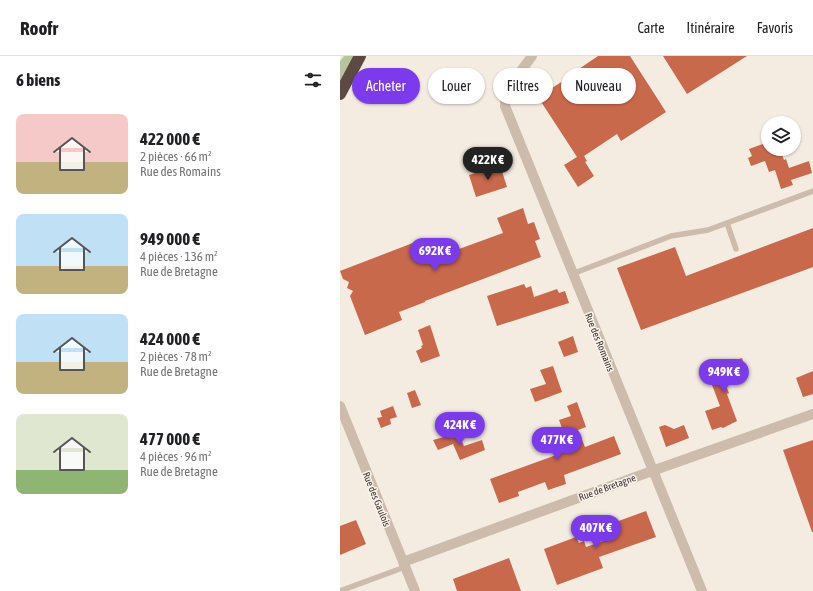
<!DOCTYPE html>
<html lang="fr">
<meta charset="utf-8">
<style>
:root{--surface:#fff;--page:#f6f6f6;--text:#202124;--muted:#757577;--line:#e0e0e0;--accent:#7c3aed}
body{margin:0;font-family:"Asap Condensed",sans-serif;background:var(--page);color:var(--text);height:100vh;display:flex;flex-direction:column;font-size:15px;white-space:nowrap}
*{box-sizing:border-box;margin:0}
p{font-size:13px;color:var(--muted)}
.icon{flex:none;width:22px;height:22px;fill:none;stroke:currentColor;stroke-width:2;stroke-linecap:round;stroke-linejoin:round}
.map{position:relative;flex:1;overflow:hidden}
.sheet{display:flex;flex-direction:column;background:var(--surface);width:340px}
.sheet>*{flex:none}
.guide{position:absolute;left:12px;top:12px;width:380px;height:36px;display:flex;gap:8px}
.tools{position:absolute;left:421px;top:60px;display:grid;gap:8px}
.tools a{display:grid;place-items:center;width:40px;height:40px;border-radius:50%;background:var(--surface);box-shadow:0 1px 3px #0004;font-size:20px}
.price{position:absolute;translate:-50% -34px;padding:0 9px;border-radius:14px;background:var(--accent);color:#fff;font-size:13px;line-height:26px;filter:drop-shadow(0 1px 2px #0008)}
.price::after{content:'';position:absolute;left:50%;top:24px;width:12px;height:9px;margin-left:-6px;background:inherit;clip-path:polygon(0 0,100% 0,50% 100%)}
.price.current{background:#222;color:#fff}
ul{padding:0;list-style:none}
li{display:flex;align-items:center;gap:12px;height:100px;padding:0 16px}
li span{display:grid;place-items:center;flex:none;width:112px;height:80px;border-radius:8px;color:#555}
li>.icon{margin-inline-start:auto}
span .icon{width:48px;height:48px;fill:#fffc;stroke-width:1}
li b{font-size:17px}
h2{display:flex;justify-content:space-between;align-items:center;height:48px;padding:0 16px;font-size:17px}
.tag{padding:0 14px;border-radius:18px;background:var(--surface);box-shadow:0 1px 3px #0004;font-size:14px;line-height:36px}
.tag.current{background:var(--accent);color:#fff}
header{display:flex;align-items:center;gap:24px;box-sizing:border-box;height:56px;padding:0 20px;background:var(--surface);border-bottom:1px solid var(--line)}
header strong{font-size:19px}
nav{display:flex;gap:22px;margin-inline-start:auto;font-size:14px}
main{display:flex;flex:1;min-height:0}
.map>svg:first-child{display:block}
.green{fill:#b8c4a0}
.building{fill:#c8694b}
.lines{fill:none;stroke-linecap:round;stroke-linejoin:round}
.lane{stroke:#cdbbac;stroke-width:5.5}
.street{stroke:#cdbbac;stroke-width:10}
.highway{stroke:#5c4a42;stroke-width:12}
.labels{text-anchor:middle;stroke-width:3;stroke-linejoin:round;paint-order:stroke}
.street-label{font-size:10px;fill:#3b302b;stroke:#fbf5ee}
</style>
<header>
<strong>Roofr</strong>
<nav><a>Carte</a><a>Itinéraire</a><a>Favoris</a></nav>
</header>
<main>
<section class="sheet">
<h2>6 biens<svg class="icon" aria-label="filters" viewBox="0 0 24 24"><path d="M4 7h16M4 17h16"/><circle cx="9" cy="7" r="2"/><circle cx="15" cy="17" r="2"/></svg></h2>
<ul>
<li><span style="background:linear-gradient(#f6c9c9 60%,#c2b280 0)"><svg class="icon" aria-label="home" viewBox="0 0 24 24"><path d="M3 11l9-7 9 7M6 9v11h12V9"/></svg></span><div><b>422 000 €</b><p>2 pièces · 66 m²</p><p>Rue des Romains</p></div></li>
<li><span style="background:linear-gradient(#bfe0f5 65%,#c2b280 0)"><svg class="icon" aria-label="home" viewBox="0 0 24 24"><path d="M3 11l9-7 9 7M6 9v11h12V9"/></svg></span><div><b>949 000 €</b><p>4 pièces · 136 m²</p><p>Rue de Bretagne</p></div></li>
<li><span style="background:linear-gradient(#bfe0f5 60%,#c2b280 0)"><svg class="icon" aria-label="home" viewBox="0 0 24 24"><path d="M3 11l9-7 9 7M6 9v11h12V9"/></svg></span><div><b>424 000 €</b><p>2 pièces · 78 m²</p><p>Rue de Bretagne</p></div></li>
<li><span style="background:linear-gradient(#dfe7d0 70%,#8fb573 0)"><svg class="icon" aria-label="home" viewBox="0 0 24 24"><path d="M3 11l9-7 9 7M6 9v11h12V9"/></svg></span><div><b>477 000 €</b><p>4 pièces · 96 m²</p><p>Rue de Bretagne</p></div></li>
</ul>
</section>
<div class="map">
<svg width="473" height="535" viewBox="0 0 473 535">
<rect width="100%" height="100%" fill="#f4ebe1"/>
<!-- green -->
<polygon class="green" points="4,0 15,0 0,28 0,5"/>
<!-- building -->
<g class="building">
<polygon points="258,0 290,0 326,56 281,85 277,78 244,100 247,105 245,106 254,120 238,131 224,109 237,101 198,41 237,16 236,15"/>
<polygon points="323,0 407,0 347,38"/>
<polygon points="428,86 428,93 440,93 444,104 446,103 449,112 469,105 472,117 451,124 453,129 441,133 435,114 429,116 425,105 411,110 408,102 412,100 409,93"/>
<polygon points="160,109 167,131 136,141 129,119"/>
<polygon points="183,152 188,168 194,166 200,183 195,185 201,201 85,245 85,246 59,256 62,264 25,279 10,240 13,235 7,232 9,226 3,223 0,215 78,185 86,205 163,177 157,162"/>
<polygon points="473,172 473,211 301,274 277,212 335,191 346,220"/>
<polygon points="184,228 186,232 191,230 194,241 217,233 219,237 225,235 229,247 157,270 147,240"/>
<polygon points="90,269 100,300 81,307 76,295 82,292 81,290 83,289 78,274"/>
<polygon points="233,280 238,296 224,301 218,286"/>
<polygon points="402,302 407,317 384,325 389,337 387,338 397,365 383,372 381,371 372,374 365,355 380,350 366,313"/>
<polygon points="213,310 222,336 195,346 190,333 206,328 200,314"/>
<polygon points="473,315 473,338 463,341 456,322"/>
<polygon points="75,334 81,349 72,352 67,337"/>
<polygon points="237,346 246,371 238,374 245,391 274,380 281,398 224,419 226,428 208,434 205,426 178,436 179,440 159,447 150,423 230,394 219,364 231,360 227,350"/>
<polygon points="53,350 57,361 50,363 51,368 41,372 37,362 42,361 40,355"/>
<polygon points="325,369 334,373 344,369 349,382 326,391 319,371"/>
<polygon points="118,377 124,390 142,384 145,394 120,404 113,388 98,394 93,384"/>
<polygon points="473,384 473,476 472,476 443,394"/>
<polygon points="306,455 316,481 259,501 263,512 217,529 204,493 236,481 239,487 244,485 246,491 266,484 265,483 273,480 272,476 276,475 273,467"/>
<polygon points="16,464 26,488 0,499 0,470"/>
<polygon points="169,502 181,535 117,535 113,523"/>
</g>
<g class="lines">
<!-- lane -->
<g class="lane">
<polyline points="387,167 396,193"/>
<polyline points="232,218 331,180 368,174 473,135"/>
<polyline points="0,535 65,511"/>
</g>
<!-- street -->
<g class="street">
<polyline points="192,0 166,35 165,50 362,535"/>
<polyline points="0,350 75,535"/>
<polyline points="63,506 312,415 473,358"/>
</g>
<!-- highway -->
<polyline class="highway" points="0,38 20,0"/>
</g>
<g class="labels">
<!-- street labels -->
<g class="street-label">
<text transform="translate(260 286) rotate(68)" y="4">Rue des Romains</text>
<text transform="translate(267 431) rotate(-20)" y="4">Rue de Bretagne</text>
<text transform="translate(37 443) rotate(68)" y="4">Rue des Gaulois</text>
</g>
</g>
</svg>
<div class="tools">
<a><svg class="icon" aria-label="layers" viewBox="0 0 24 24"><path d="M12 4l9 5-9 5-9-5zM3 14l9 5 9-5"/></svg></a>
</div>
<b class="price current" style="left:148px;top:125px">422K €</b>
<b class="price" style="left:95px;top:216px">692K €</b>
<b class="price" style="left:384px;top:337px">949K €</b>
<b class="price" style="left:120px;top:390px">424K €</b>
<b class="price" style="left:217px;top:405px">477K €</b>
<b class="price" style="left:256px;top:493px">407K €</b>
<div class="guide">
<a class="tag current">Acheter</a>
<a class="tag">Louer</a>
<a class="tag">Filtres</a>
<a class="tag">Nouveau</a>
</div>
</div>
</main>
